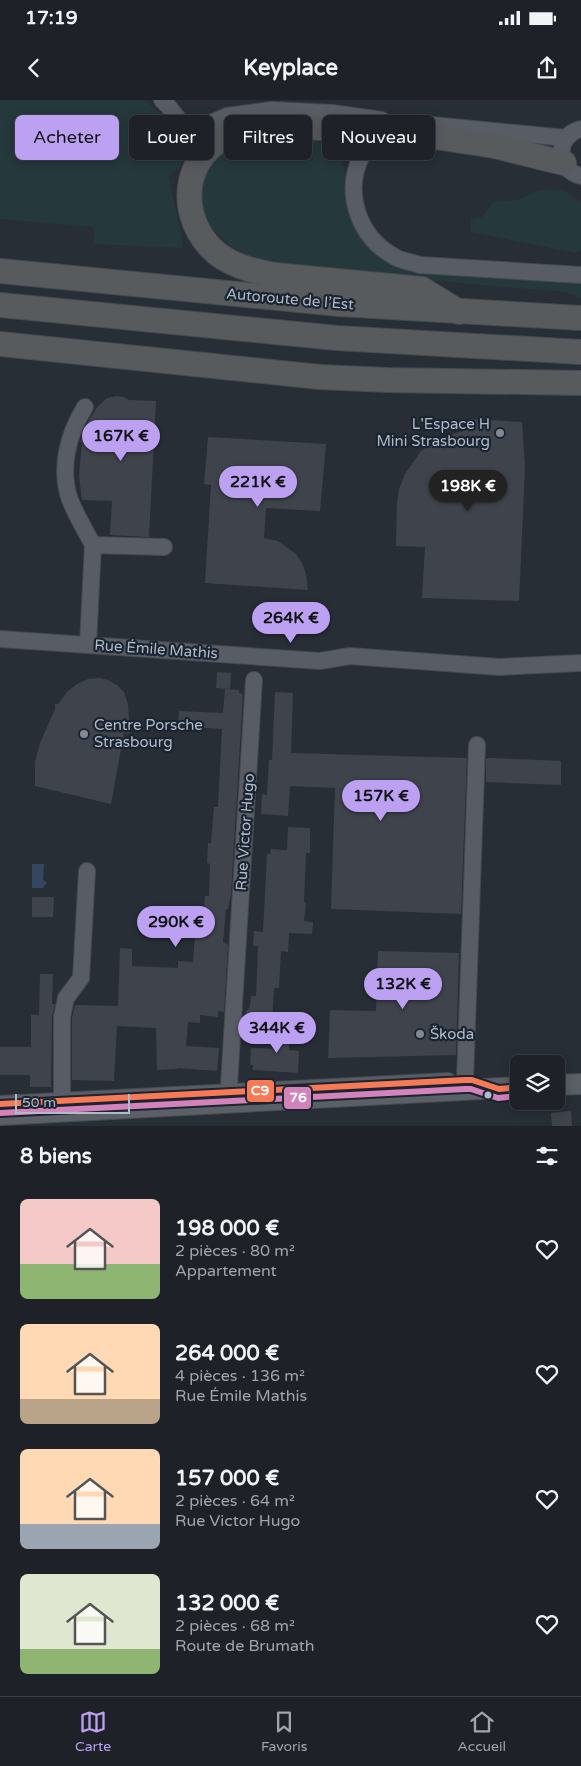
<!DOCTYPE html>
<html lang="fr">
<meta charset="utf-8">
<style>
:root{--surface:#1e2228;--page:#262a30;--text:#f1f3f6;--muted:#a1a4a8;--line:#3c3f45;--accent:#bca0f2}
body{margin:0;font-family:"Varela Round",sans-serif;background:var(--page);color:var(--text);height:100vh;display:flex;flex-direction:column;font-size:19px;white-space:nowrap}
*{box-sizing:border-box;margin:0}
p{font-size:16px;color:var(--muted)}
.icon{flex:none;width:28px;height:28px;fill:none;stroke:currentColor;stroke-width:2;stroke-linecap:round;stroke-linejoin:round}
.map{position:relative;height:1026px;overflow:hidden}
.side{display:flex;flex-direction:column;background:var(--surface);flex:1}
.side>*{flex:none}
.top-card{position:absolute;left:15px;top:15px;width:551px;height:45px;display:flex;gap:10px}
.fabs{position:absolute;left:510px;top:955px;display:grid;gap:10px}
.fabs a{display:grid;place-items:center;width:55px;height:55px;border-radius:8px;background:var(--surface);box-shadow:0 2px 12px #0003,0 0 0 1px var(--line);font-size:25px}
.scale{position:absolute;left:15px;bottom:12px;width:115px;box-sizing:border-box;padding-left:5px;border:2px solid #b1bac8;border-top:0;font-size:14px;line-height:18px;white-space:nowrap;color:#b1bac8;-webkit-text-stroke:4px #1b2431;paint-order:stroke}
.price{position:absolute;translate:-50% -42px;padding:0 11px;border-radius:18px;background:var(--accent);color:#111;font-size:16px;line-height:32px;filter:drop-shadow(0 1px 2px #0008)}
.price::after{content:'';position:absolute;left:50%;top:30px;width:15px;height:11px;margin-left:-8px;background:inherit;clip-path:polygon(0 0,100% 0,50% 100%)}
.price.current{background:#222;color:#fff}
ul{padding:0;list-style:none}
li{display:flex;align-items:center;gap:15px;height:125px;padding:0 20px}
li span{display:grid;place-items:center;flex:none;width:140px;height:100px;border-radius:8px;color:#555}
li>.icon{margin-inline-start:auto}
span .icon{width:60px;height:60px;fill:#fffc;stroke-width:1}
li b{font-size:21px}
h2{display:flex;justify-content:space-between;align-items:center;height:60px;padding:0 20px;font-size:21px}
.tag{padding:0 18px;border-radius:8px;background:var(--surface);box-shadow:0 2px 12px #0003,0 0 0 1px var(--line);font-size:18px;line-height:45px}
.tag.current{background:var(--accent);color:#111}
.status{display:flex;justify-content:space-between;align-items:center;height:35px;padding:0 25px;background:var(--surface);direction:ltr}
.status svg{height:14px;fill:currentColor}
header{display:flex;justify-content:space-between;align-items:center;height:65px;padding:0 20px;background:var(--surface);font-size:22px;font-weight:700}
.menu{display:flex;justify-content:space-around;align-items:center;height:70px;border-top:1px solid var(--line);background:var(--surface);font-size:14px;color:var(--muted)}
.menu a{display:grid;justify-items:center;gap:2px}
.menu .current{color:var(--accent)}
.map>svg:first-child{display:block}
.green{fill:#25383c}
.water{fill:#344660}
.building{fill:#3f444c}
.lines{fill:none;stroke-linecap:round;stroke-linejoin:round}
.minor-casing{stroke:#44494f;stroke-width:18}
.major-casing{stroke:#454a53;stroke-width:22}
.highway-casing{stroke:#454a51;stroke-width:26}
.minor{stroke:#585d65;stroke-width:16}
.major{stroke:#5b5f66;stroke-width:20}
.highway{stroke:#585b5e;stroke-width:24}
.bus-1-casing{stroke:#1b2431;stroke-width:10}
.bus-2-casing{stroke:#1b2431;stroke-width:10}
.bus-1{stroke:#f77956;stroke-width:6}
.bus-2{stroke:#d383b9;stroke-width:6}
.poi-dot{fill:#818995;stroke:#1b2431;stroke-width:2}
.bus-dot{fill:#b1bac8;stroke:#1b2431;stroke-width:2}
.labels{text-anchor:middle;stroke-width:4.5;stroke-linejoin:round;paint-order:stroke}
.street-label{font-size:15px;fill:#b1bac8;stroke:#1b2431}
.poi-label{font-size:15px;fill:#b1bac8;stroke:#1b2431;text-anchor:start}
.line-badge{stroke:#1b2431;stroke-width:2}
.badge-label{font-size:14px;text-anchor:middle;font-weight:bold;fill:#fff}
</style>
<div class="status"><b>17:19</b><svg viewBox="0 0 49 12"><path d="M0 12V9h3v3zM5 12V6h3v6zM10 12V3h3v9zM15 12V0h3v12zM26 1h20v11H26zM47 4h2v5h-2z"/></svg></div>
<header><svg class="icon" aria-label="back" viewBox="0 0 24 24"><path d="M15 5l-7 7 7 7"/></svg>Keyplace<svg class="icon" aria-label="share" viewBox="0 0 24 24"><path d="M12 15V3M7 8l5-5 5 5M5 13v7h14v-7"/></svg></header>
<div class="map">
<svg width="581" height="1026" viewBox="0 0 581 1026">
<rect width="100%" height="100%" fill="#282e36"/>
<!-- green -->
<g class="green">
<polygon points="0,0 145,0 181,33 181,67 168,76 182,138 182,148 94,144 94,127 0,119"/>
<polygon points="265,38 302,38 326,43 340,59 346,75 345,96 352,121 368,145 386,160 581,183 581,198 565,192 470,184 280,165 248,156 229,145 212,129 203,109 201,83 210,62 233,42"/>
<path d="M540,90c19,0 27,-2 41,13v46l-5,4 -105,-21v-13l11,-2 11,-15 24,-2z"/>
</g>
<!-- water -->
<polygon class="water" points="32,764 44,764 43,780 47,783 43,788 32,788"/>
<!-- building -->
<g class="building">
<polygon points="116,296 124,297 129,300 156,301 149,437 110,435 112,401 82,400 79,376 82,342 80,342 88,322 98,306 107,298"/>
<polygon points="470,319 522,322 525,368 519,501 422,498 425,447 396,446 397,402 399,389 405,374 421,351 436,341 449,335 470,329"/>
<polygon points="208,337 326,344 320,411 266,408 264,438 278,441 296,454 302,463 306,474 308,490 205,483 211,385 204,384"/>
<polygon points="217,572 231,573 230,589 216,588"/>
<polygon points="99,578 108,580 117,585 124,592 128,604 130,634 124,633 111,704 35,686 35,662 40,643 55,609 55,604 58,604 68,591 77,584 88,579"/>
<polygon points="225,589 239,590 239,593 243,594 231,794 228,809 226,809 223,842 228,845 224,912 218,911 218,917 200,915 200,923 188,922 186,946 219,948 217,971 177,968 177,969 157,970 156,928 117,926 114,981 72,980 72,918 75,905 118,906 120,848 132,849 132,866 178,868 178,861 193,862 195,835 202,836 205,796 209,796 210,764 207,763 208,743 211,743 214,707 218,707 222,629 178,626 179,611 223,613"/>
<polygon points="275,592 293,593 291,653 467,658 461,814 331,809 335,688 290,686 288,716 261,714 262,694 267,695 269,660 272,660"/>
<polygon points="490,658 561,661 561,685 486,682 486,659"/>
<polygon points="288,727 310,728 310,753 306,753 304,802 306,803 304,821 313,822 312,834 289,833 288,852 281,851 279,888 274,888 272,921 256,921 256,917 252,917 245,912 250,907 251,896 256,896 258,846 253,846 254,831 263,832 267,754 270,754 271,749 287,750"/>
<polygon points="32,797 54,797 53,817 32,817"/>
<polygon points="378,851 459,853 456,955 328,958 330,910 376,911"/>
<polygon points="40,874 53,874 52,904 55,904 52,917 51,987 30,987 30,975 0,975 0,947 31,947 31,915 39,915"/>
<polygon points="278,922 290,922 289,950 299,951 298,973 253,970 253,965 250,965 251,948 277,949"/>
<polygon points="571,1011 572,1026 552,1026 551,1013"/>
</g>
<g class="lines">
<defs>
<g id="minor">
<polyline points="162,0 169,7 182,24 199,28 227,16 272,10 332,13 382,20"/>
<polyline points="412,23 566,38"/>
<path d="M385,25c-5,11 -17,18 -23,30 -19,37 -4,82 33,102 7,4 17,5 25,8l161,10"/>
<path d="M581,29c-26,6 -26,41 0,47"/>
<path d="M85,307c-17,27 -26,62 -15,93 6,15 15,30 23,45"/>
<polyline points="0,539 320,561 350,556 499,567 581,563"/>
<polyline points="88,544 93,445 164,447"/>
<polyline points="465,980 477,645"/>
<polyline points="228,1001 254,580"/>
<polyline points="0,1004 448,981"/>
<polyline points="62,1011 62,917 66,898 81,878 87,771"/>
</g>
<g id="major">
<polyline points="556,985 581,984"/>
<polyline points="0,1015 519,987"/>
</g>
<g id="highway">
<polyline points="0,171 339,204 581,218"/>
<polyline points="0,205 337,238 581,252"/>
<path d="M459,212l-37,-23 -147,-14c-23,-4 -48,-10 -65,-28 -37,-40 -23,-103 32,-116 27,-6 55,-4 83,-3 19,0 38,0 57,2 13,1 27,3 41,5 24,4 47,7 71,11 23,5 47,12 70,17"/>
<polyline points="0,244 320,277 387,280 581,283"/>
</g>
</defs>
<!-- minor casing -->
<use href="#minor" class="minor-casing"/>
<!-- major casing -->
<use href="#major" class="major-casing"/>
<!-- highway casing -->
<use href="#highway" class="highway-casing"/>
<!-- minor -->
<use href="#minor" class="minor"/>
<!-- major -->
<use href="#major" class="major"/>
<!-- highway -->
<use href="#highway" class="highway"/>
<defs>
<polyline id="bus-1" points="0,1004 465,980 472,980 499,989 519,987"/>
<polyline id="bus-2" points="0,1013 465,989 471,989 498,998 519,996"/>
</defs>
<!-- bus-1 casing -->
<use href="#bus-1" class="bus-1-casing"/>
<!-- bus-2 casing -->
<use href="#bus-2" class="bus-2-casing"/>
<!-- bus-1 -->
<use href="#bus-1" class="bus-1"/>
<!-- bus-2 -->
<use href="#bus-2" class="bus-2"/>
</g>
<!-- markers -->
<g class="poi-dot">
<circle cx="500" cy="333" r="5"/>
<circle cx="84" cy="634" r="5"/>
<circle cx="420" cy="934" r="5"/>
</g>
<circle class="bus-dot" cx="488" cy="995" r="4.5"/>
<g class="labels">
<!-- street labels -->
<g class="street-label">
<text transform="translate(290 199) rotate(5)" y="5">Autoroute de l’Est</text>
<text transform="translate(156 549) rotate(4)" y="5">Rue Émile Mathis</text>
<text transform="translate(245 732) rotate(-86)" y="5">Rue Victor Hugo</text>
</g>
<!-- poi labels -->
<g class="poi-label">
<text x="490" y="329" text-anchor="end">L'Espace H<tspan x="490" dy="17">Mini Strasbourg</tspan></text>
<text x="94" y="630">Centre Porsche<tspan x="94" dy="17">Strasbourg</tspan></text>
<text x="430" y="939">Škoda</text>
</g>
</g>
<g class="line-badge">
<rect x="246" y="979" width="29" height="24" rx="5" fill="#f77956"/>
<rect x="283" y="986" width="29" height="24" rx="5" fill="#d383b9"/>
</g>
<g class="badge-label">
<text x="260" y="995">C9</text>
<text x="298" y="1002">76</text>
</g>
</svg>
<div class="fabs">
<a><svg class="icon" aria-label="layers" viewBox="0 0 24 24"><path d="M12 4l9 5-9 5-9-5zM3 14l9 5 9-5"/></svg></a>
</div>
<div class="scale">50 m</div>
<b class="price" style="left:121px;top:362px">167K €</b>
<b class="price" style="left:258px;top:408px">221K €</b>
<b class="price current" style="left:468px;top:412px">198K €</b>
<b class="price" style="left:291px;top:544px">264K €</b>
<b class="price" style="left:381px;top:722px">157K €</b>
<b class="price" style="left:176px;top:848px">290K €</b>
<b class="price" style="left:403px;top:910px">132K €</b>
<b class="price" style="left:277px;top:954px">344K €</b>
<div class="top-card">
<a class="tag current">Acheter</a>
<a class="tag">Louer</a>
<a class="tag">Filtres</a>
<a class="tag">Nouveau</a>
</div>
</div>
<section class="side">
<h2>8 biens<svg class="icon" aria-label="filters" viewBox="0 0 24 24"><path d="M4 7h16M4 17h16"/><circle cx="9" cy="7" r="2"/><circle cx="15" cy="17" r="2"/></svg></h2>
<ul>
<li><span style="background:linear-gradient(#f6c9c9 65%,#8fb573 0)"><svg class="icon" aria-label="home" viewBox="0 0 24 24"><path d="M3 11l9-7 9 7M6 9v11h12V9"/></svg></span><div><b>198 000 €</b><p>2 pièces · 80 m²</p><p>Appartement</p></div><svg class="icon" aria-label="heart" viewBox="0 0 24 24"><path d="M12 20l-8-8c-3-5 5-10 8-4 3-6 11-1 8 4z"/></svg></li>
<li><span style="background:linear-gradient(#ffd9b3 75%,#b9a48a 0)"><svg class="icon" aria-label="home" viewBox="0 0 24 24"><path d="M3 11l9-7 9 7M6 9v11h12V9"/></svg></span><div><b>264 000 €</b><p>4 pièces · 136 m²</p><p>Rue Émile Mathis</p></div><svg class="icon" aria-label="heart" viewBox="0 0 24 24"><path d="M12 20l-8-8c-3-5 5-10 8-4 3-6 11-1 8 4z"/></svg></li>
<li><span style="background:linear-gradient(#ffd9b3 75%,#9aa5b1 0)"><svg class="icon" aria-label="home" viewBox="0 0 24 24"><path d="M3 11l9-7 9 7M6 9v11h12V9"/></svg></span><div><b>157 000 €</b><p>2 pièces · 64 m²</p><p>Rue Victor Hugo</p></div><svg class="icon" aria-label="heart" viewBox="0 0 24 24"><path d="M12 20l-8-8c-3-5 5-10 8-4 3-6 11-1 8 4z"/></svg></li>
<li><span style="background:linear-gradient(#dfe7d0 75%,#8fb573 0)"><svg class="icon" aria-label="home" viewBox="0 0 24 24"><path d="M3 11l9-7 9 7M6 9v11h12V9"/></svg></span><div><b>132 000 €</b><p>2 pièces · 68 m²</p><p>Route de Brumath</p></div><svg class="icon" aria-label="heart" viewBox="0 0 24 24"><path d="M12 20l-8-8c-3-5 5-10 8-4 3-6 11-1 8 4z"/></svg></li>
</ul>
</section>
<nav class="menu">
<a class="current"><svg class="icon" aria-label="map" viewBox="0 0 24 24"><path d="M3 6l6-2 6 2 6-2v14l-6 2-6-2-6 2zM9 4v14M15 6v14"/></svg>Carte</a>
<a><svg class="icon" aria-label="saved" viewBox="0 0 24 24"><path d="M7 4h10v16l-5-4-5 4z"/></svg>Favoris</a>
<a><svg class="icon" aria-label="home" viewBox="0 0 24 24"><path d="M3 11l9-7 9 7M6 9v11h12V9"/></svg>Accueil</a>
</nav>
